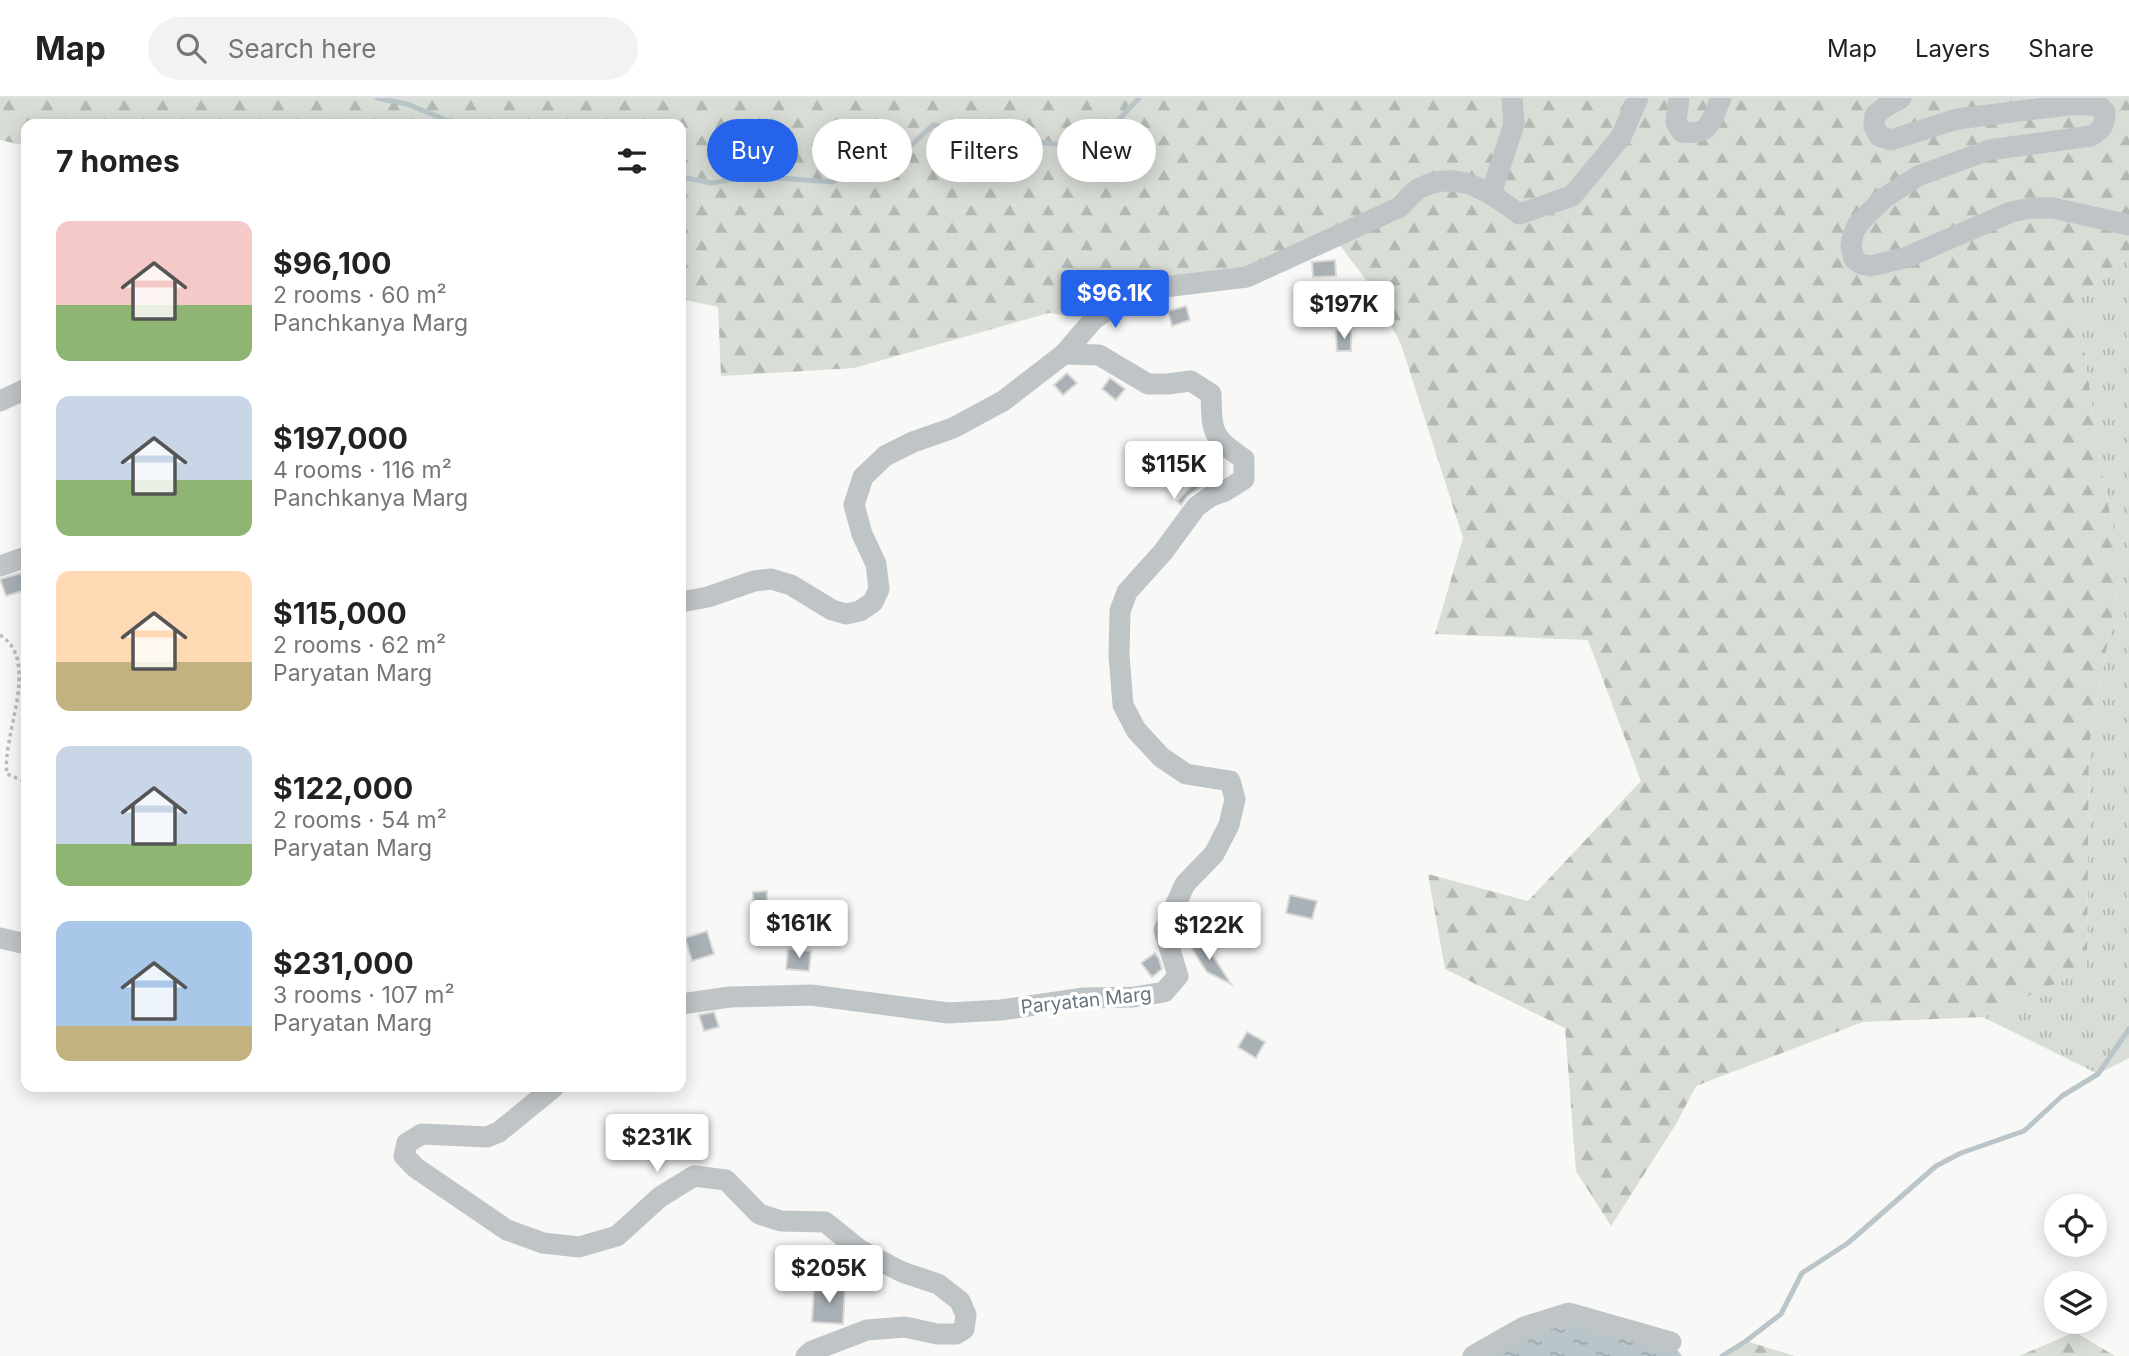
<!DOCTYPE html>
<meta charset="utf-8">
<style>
:root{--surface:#fff;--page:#f2f2f2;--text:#222;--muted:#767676;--line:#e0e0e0;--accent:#2563eb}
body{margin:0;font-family:Inter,sans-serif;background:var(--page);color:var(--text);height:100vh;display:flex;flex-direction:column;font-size:26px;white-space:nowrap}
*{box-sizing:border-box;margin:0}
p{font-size:23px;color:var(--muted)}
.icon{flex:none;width:38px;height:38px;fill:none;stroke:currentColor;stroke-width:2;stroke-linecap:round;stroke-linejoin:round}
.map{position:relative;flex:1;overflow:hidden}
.details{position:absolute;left:21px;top:21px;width:665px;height:973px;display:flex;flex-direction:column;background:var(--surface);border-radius:14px;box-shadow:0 4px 18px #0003}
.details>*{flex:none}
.top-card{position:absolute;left:707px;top:21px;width:665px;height:63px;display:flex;gap:14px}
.fabs{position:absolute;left:2044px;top:1096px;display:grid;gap:14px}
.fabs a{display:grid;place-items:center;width:63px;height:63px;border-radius:50%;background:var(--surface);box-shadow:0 4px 18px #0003;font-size:35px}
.price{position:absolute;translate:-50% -60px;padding:0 16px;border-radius:7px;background:#fff;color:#222;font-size:23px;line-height:46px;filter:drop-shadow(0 2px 4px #0008)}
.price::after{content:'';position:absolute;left:50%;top:42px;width:21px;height:16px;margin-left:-10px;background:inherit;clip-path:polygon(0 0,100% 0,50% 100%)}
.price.selected{background:var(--accent);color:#fff}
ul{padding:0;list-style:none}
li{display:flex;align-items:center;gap:21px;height:175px;padding:0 35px}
li span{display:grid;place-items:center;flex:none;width:196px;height:140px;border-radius:14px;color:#555}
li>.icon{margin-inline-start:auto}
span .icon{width:84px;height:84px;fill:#fffc;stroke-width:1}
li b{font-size:30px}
h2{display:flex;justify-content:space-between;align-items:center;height:84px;padding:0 35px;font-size:30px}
.tag{padding:0 24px;border-radius:32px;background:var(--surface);box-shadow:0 4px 18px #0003;font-size:24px;line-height:63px}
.tag.selected{background:var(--accent);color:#fff}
header{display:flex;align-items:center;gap:42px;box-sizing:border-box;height:98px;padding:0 35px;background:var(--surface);border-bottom:2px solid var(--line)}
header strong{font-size:33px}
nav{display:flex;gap:38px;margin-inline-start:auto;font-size:24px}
.search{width:490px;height:63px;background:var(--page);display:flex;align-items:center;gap:18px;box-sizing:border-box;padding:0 24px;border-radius:38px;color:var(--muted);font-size:26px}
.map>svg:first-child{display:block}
.grass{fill:url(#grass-tufts)}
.forest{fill:url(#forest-firs)}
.water{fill:url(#water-ripples)}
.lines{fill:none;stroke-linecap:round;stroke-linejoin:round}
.stream{stroke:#b9c5c9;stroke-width:5}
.building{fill:#a9b1b6;stroke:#dadad8;stroke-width:2}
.path{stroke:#babdbf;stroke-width:3.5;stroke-dasharray:3.5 3.5;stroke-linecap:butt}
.minor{stroke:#bfc4c7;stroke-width:21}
.labels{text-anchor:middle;stroke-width:7;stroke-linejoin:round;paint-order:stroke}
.street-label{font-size:19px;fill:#65747f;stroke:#fff}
</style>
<header>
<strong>Map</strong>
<div class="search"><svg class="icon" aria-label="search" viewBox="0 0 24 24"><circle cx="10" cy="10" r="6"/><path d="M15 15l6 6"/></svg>Search here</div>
<nav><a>Map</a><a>Layers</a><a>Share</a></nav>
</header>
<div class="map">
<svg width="2129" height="1258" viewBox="0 0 2129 1258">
<defs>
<pattern id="grass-tufts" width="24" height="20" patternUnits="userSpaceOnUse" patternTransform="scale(1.75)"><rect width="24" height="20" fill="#d8ddd5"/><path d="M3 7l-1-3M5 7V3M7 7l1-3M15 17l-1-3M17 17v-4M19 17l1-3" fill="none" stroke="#b3b8b2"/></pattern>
<pattern id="forest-firs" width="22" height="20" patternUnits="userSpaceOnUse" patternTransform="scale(1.75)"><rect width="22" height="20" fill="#d8ddd5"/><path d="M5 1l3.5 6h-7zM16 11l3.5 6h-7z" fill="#b3b8b2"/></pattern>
<pattern id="water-ripples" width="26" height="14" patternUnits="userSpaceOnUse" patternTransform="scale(1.75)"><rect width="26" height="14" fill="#b9c5c9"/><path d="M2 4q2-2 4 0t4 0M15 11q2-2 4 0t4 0" fill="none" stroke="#9aa5a8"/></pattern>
</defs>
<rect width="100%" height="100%" fill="#f8f8f6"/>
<!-- grass -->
<polygon class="grass" points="2129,155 2129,960 2098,976 1983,919 2087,871 2089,648 2121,471 2101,370 2077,202"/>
<!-- forest -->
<g class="forest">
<polygon points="0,0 2129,0 2129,155 2077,202 2101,370 2121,471 2089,648 2087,871 1983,919 1863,924 1696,988 1676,1026 1611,1128 1576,1073 1565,930 1445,871 1428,776 1528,803 1641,683 1588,542 1435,536 1463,440 1401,246 1367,183 1334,140 1247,179 1139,192 1094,221 1049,215 854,270 721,278 718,209 681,201 681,26 26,26 26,48 0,42"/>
<polygon points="2075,1234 2115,1258 2019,1258"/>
<polygon points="1746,1243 1795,1258 1722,1258"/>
</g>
<!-- water -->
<polygon class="water" points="1569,1215 1671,1244 1682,1258 1473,1258"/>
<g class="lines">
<!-- stream -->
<g class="stream">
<polyline points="377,0 407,6 456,26"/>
<polyline points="681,79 712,85 752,78 833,84 858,64 900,58 933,27 1080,50 1111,30 1139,0"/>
<polyline points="1722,1258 1746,1243 1781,1216 1802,1175 1848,1145 1936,1068 1961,1055 2024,1033 2062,998 2098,976 2129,931"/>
</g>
</g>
<!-- building -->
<g class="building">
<polygon points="1335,162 1336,178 1313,179 1312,164"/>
<polygon points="1186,208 1190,222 1172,228 1168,213"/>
<polygon points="1351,232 1351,253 1337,253 1336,233"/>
<polygon points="1067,275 1077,285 1063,297 1054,287"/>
<polygon points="1110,280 1125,291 1116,302 1102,291"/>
<polygon points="1209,369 1219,378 1214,383 1203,387 1188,398 1181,407 1177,403"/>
<polygon points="21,475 26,492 6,498 0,481"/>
<polygon points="767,793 767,814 753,814 753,794"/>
<polygon points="1290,797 1317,803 1312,821 1286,815"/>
<polygon points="707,833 714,856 692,863 685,840"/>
<polygon points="1204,844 1231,886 1207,874 1192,851"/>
<polygon points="788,851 811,853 809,873 786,871"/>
<polygon points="1155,855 1159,861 1162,871 1152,879 1141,865"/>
<polygon points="714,914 719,929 704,933 699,917"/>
<polygon points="1247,934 1265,944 1256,960 1238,949"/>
<polygon points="814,1189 845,1190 843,1226 812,1224"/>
</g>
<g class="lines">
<!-- path -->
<path class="path" d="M0,537c42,26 1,102 7,139l19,8"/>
<!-- minor -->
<g class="minor">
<path d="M1679,0l-3,24 6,10c29,4 29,-11 39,-34"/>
<path d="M1901,0l-16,9 -10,8 -1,11 5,10 12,4 66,-21 111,-14h22l10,2 5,5c0,14 -3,17 -14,24l-102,14 -71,26 -34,22 -26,26 -5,11 -2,11 3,13 7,5 9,2 35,-8 106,-46 20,-4h22l76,17"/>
<polyline points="1491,96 1514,26 1512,0"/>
<polyline points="0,303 26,291"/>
<polyline points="0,468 26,459"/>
<path d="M681,504l27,-5 46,-16 17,-2 20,6 41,25 14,4 14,-3 13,-9 6,-13 -3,-25 -14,-30 -8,-29 9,-28 22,-21 28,-14 40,-14 50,-27 61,-47 30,-35 45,-29 108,-13 153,-70c6,-6 13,-16 20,-19 37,-19 69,3 99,26l53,-18 49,-59 17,-39"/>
<polyline points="0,840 26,846"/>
<path d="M681,906l49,-7 81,-2 137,18 53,-3 83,-12 50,-1 30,-5 14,-16 -14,-46 21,-46 29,-30 15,-29 6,-26 -5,-18 -44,-7 -25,-17 -25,-27 -13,-25 -4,-50 1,-44 7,-19 36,-40 33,-45 15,-11 14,-5 19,-12v-20c-33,-22 -32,-27 -33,-65l-20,-13 -24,3h-19l-49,-29 -35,-1"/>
<polyline points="554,989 499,1034 487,1039 422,1036 407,1045 404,1058 416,1070 507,1132 543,1145 579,1149 617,1138 660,1099 694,1078 726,1082 759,1116 781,1123 825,1124 860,1152 902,1174 938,1186 960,1203 966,1217 964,1231 956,1236 937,1236 905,1229 867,1232 812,1253 806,1258"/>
<polyline points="1473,1258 1524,1229 1569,1215 1671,1244"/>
</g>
</g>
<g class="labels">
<!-- street labels -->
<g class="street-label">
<text transform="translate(1086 902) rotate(-6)" y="7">Paryatan Marg</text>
</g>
</g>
</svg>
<div class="fabs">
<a><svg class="icon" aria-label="locate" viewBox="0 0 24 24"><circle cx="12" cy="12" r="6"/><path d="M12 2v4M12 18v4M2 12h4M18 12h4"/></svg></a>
<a><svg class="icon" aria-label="layers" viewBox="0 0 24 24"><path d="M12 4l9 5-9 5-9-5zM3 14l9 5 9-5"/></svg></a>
</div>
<b class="price selected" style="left:1115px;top:232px">$96.1K</b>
<b class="price" style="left:1344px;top:243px">$197K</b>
<b class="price" style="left:1174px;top:403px">$115K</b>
<b class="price" style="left:799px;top:862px">$161K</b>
<b class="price" style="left:1209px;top:864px">$122K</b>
<b class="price" style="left:657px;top:1076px">$231K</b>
<b class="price" style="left:829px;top:1207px">$205K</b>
<div class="top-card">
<a class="tag selected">Buy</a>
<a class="tag">Rent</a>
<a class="tag">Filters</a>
<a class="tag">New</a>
</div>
<section class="details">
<h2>7 homes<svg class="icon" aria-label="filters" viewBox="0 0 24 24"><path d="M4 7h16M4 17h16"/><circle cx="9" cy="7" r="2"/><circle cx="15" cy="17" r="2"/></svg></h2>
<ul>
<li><span style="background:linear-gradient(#f6c9c9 60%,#8fb573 0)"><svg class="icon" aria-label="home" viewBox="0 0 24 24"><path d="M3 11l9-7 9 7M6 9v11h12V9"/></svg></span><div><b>$96,100</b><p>2 rooms · 60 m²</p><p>Panchkanya Marg</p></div></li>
<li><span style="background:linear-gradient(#c9d6e8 60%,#8fb573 0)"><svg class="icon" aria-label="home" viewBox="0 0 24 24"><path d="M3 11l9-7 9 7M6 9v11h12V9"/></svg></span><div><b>$197,000</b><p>4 rooms · 116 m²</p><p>Panchkanya Marg</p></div></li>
<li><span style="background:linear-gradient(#ffd9b3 65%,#c2b280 0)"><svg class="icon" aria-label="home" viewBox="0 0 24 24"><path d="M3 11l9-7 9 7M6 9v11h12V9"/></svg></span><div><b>$115,000</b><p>2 rooms · 62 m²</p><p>Paryatan Marg</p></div></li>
<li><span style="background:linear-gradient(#c9d6e8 70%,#8fb573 0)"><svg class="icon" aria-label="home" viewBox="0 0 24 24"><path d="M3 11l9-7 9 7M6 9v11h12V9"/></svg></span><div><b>$122,000</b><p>2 rooms · 54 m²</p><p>Paryatan Marg</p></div></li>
<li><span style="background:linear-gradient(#a9c7e8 75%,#c2b280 0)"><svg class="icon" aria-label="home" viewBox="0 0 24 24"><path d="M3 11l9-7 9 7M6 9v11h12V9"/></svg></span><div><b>$231,000</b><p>3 rooms · 107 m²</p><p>Paryatan Marg</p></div></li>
</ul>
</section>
</div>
